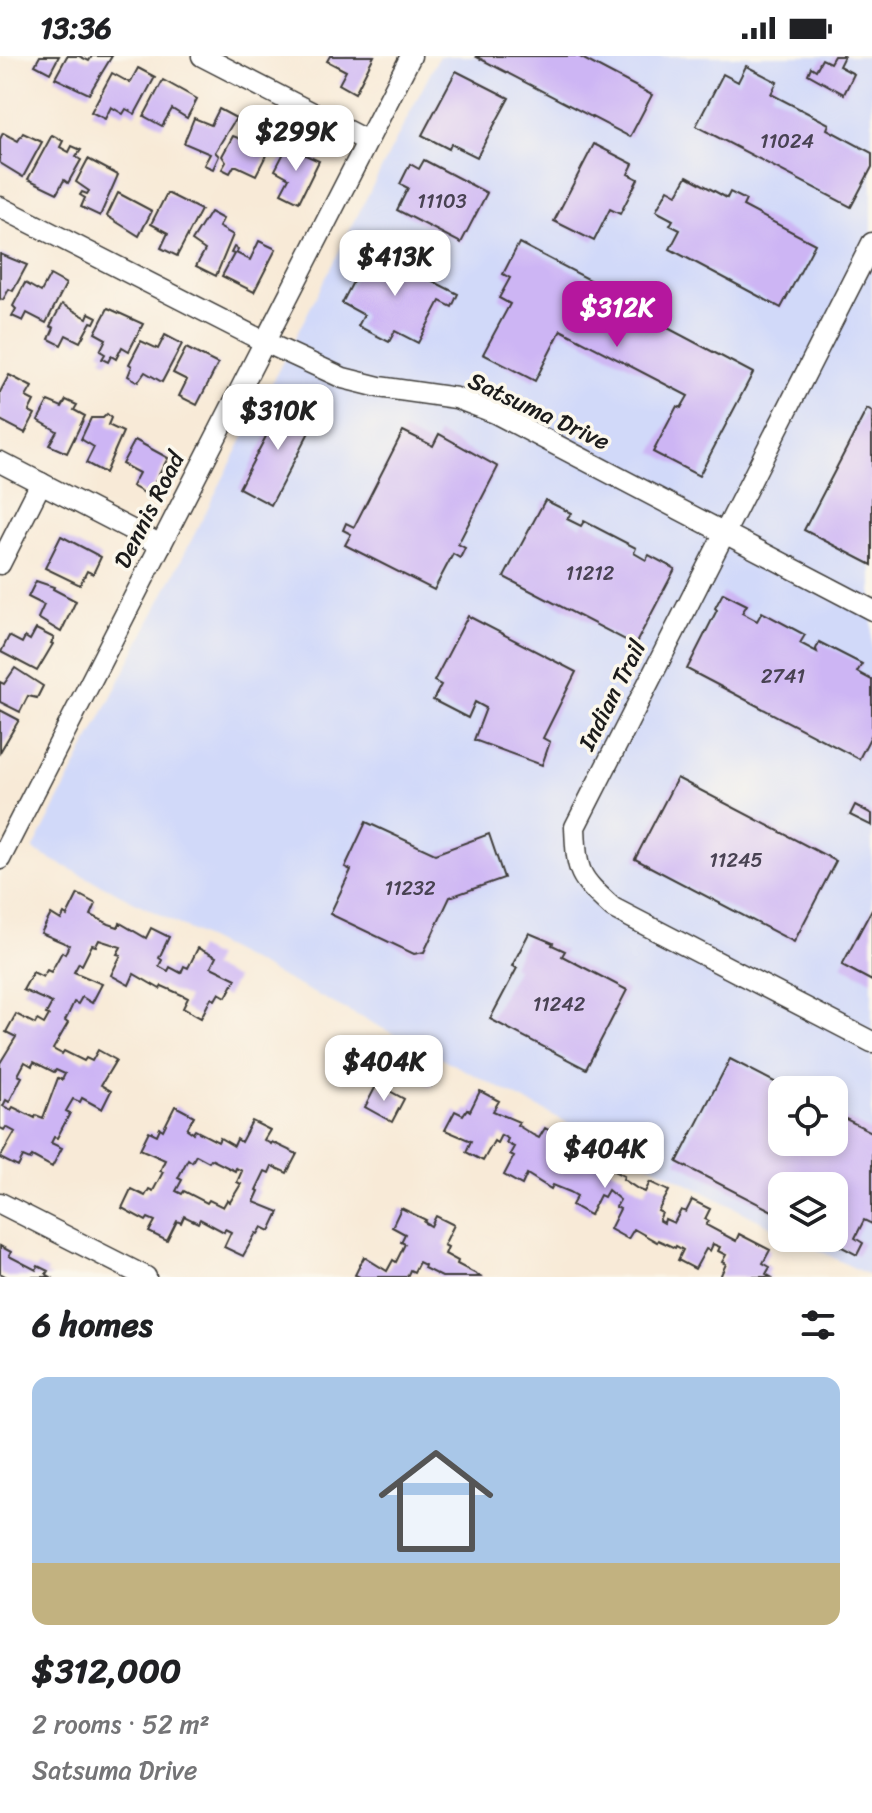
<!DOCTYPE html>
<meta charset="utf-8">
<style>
:root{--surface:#fff;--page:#f6f6f6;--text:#202124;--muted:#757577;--line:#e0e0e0;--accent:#b5179e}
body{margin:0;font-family:Sriracha,sans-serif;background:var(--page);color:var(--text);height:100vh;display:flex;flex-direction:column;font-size:30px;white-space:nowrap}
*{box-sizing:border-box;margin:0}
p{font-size:26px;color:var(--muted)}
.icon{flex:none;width:44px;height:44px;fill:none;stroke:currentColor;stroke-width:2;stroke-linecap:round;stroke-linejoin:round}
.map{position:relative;height:1221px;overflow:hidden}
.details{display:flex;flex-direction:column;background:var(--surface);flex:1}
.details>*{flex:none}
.controls{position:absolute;left:768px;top:1020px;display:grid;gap:16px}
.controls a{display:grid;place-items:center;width:80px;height:80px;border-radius:16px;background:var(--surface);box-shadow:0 4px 12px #0003;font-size:40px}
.price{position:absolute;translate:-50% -68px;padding:0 18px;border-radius:16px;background:#fff;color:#222;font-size:26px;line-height:52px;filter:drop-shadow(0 2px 4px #0008)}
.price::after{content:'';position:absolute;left:50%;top:48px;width:24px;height:18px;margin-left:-12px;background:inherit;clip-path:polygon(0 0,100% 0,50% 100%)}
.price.on{background:var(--accent);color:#fff}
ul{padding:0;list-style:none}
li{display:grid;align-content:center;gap:16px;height:424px;padding:0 32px}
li+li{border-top:2px solid var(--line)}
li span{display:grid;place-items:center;height:248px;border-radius:16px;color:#555}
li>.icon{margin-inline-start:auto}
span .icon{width:144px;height:144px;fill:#fffc;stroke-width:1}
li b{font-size:34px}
h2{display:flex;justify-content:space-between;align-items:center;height:96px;padding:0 32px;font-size:34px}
.status{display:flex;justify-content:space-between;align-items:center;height:56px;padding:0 40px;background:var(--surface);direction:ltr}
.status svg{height:22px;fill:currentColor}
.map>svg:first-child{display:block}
.built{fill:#d1d9f9;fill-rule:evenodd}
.building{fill:#cdb5f4;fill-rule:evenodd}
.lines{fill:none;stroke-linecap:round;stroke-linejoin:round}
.minor-casing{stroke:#3d3b38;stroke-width:23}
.minor{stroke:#fff;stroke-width:20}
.labels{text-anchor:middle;stroke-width:7;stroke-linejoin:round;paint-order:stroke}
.number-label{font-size:20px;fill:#484252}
.street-label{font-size:24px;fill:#1c1c1c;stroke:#fbf7ec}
</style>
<div class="status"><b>13:36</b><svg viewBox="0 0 49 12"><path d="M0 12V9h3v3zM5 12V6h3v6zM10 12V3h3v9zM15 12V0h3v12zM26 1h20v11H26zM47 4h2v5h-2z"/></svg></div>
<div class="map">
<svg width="872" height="1221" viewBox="0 0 872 1221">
<rect width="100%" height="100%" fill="#fbf7ec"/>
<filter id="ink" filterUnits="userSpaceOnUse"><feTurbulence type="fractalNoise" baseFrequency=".0125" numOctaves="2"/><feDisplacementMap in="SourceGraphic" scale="16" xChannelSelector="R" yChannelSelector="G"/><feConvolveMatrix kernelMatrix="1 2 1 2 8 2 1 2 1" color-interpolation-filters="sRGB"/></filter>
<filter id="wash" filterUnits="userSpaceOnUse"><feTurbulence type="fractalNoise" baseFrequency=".006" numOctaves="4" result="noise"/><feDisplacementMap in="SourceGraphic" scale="32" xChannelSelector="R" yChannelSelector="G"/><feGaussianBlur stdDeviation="1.8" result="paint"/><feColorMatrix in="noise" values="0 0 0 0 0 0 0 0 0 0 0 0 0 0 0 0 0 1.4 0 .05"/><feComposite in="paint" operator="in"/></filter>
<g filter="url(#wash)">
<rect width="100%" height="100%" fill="#f8ead7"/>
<!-- built -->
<path class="built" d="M439,0h433v1221l-78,-39h40v-52h-52v46l-749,-382zM782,1034h52v52h-52z"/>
<g id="blocks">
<!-- building -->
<g class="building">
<polygon points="40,0 59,0 50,17 35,9"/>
<polygon points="67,0 79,0 89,5 92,0 112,0 89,38 55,22"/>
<polygon points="330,0 374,0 355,37 339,28 346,15 327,5"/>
<polygon points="475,0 578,0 652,39 630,81"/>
<polygon points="834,0 844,0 839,10 854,18 844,38 808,18 811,11 816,14 822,3 830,7"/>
<polygon points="746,10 777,26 771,38 829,68 827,73 872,97 872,111 851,151 696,70 723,18 738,26"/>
<polygon points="138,12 155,21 135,58 126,53 123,58 111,51 105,63 91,56 112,17 130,27"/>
<polygon points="456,15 509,42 477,101 451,88 449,93 422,79"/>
<polygon points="163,24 197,43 187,62 172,53 162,70 144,60"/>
<polygon points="219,53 236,62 215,96 219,100 213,113 204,109 210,98 184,87 194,62 211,69"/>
<polygon points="258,73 275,82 256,119 237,110 234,110 230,117 222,113 226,106 222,100 233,80 251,87"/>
<polygon points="3,77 18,85 23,77 42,86 23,121 0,107 0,83"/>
<polygon points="52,79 63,85 60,91 69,96 72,90 81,94 76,101 81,104 68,127 64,124 57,137 28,123"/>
<polygon points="594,88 633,108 628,118 638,123 620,158 610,153 594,185 554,165"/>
<polygon points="287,91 319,105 299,146 281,137 289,122 275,114"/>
<polygon points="88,103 118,119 100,160 81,151 85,142 80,139 82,136 87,138 89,135 76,126"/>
<polygon points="424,104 487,137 461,187 397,154 408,132 400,128 410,108 419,113"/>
<polygon points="687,120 727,142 730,136 746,144 743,150 815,188 781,252 670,193 680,174 670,169 673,164 656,155 668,133 677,138"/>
<polygon points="118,137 152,155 139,180 107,160"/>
<polygon points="167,137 201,154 177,200 161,192 168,177 151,168"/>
<polygon points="210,156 223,163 219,171 233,179 216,220 196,210 205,194 192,185"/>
<polygon points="259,185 276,193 254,236 222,220 234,198 231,197 234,191 238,193 236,197 250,204"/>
<polygon points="519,187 665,263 662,269 753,317 699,420 653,396 677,350 681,352 688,340 561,274 535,325 483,298 510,248 499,242 510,222 503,218"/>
<polygon points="370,193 458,238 452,251 440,245 418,287 395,275 389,286 358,270 364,259 342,247"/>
<polygon points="0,198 27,209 13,235 9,233 3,244 0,243"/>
<polygon points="50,219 66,228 46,267 27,257 23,265 12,260 16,253 13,250 25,227 41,236"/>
<polygon points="62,248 87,262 89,257 97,261 94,267 91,266 80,286 66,279 61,289 49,283 54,272 50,270"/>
<polygon points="108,252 143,268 129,295 122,291 116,303 111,300 108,306 102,303 105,298 100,295 106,283 95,277"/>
<polygon points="165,279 182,288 162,326 145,316 138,326 128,320 132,310 129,308 141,285 158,293"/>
<polygon points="186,292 218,308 197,349 179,340 187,324 173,317"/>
<polygon points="9,319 32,331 26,341 34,345 29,355 35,358 25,377 0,364 0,336"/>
<polygon points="286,342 318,359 271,449 239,432"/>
<polygon points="66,344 77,349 74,354 85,360 67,397 49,389 57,375 38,364 48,345 62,351"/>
<polygon points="867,353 872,356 872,509 804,474"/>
<polygon points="107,358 111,362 108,369 123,376 105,417 86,407 94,391 81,383 91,362 103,362"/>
<polygon points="403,375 433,390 439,378 498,411 458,488 465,492 460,502 453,498 434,534 345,489 351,478 343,474 346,467 354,471"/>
<polygon points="135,384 168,402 148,439 132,430 139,417 122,408"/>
<polygon points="545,444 571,457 567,463 581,470 584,465 636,492 634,497 646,504 649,499 675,513 635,589 504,521"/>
<polygon points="61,480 101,501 93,518 87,515 80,529 45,512"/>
<polygon points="36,525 54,531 53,533 76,545 61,576 38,562 44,549 28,541"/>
<polygon points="723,537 747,549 742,557 757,565 762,556 805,579 800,587 817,596 816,593 819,586 862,608 857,616 872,624 872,678 859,703 687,613 717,554 715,552"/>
<polygon points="468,560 576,616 543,682 550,686 542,709 474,684 486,652 475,646 468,662 433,644 441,629 434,625"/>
<polygon points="36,573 54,582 51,587 53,588 37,615 1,596 9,580 22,587 25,581 30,584"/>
<polygon points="15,612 43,630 37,642 28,640 20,656 0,646 0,626 4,628"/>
<polygon points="0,654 19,664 0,696"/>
<polygon points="677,722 836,805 794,886 635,803"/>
<polygon points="855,749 872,758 872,770 850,759"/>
<polygon points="366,766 435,798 489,778 504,822 450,841 424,896 414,898 330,858 351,814 345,811"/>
<path d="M78,838l18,10 -5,11 18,9 9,3 2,-4 26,15 5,-10 18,9 -10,21 3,2 -3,6 9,5 2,-4 11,6 3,-7 4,2 10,-20 18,9 -5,10 25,12 -10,18 -7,-4 -4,7 -4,-2 -10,20 -18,-10 5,-10 -6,-3 -20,-9 -2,3 -26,-15 -5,11 -18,-10 10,-20 -4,-1 4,-7 -22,-7 -3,6 -4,-1 -10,20 -3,-2 -5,9 28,12 -10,19 -10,-6 -4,7 -4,-2 -9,19 3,2 -15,26 9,5 2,-3 20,10 2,-3 6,3 6,-11 18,10 -15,25 10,6 -9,18 -20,-11 -2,4 -7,-3 -7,12 4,2 -13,25 -3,-1 -3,6 11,5 -10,19 -20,-11 -2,4 -7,-3 -5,10 -18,-9 15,-26 -9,-5 -2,3 -4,-2v-65l16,-26 -10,-5 10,-18 19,10 2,-4 7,4 5,-9 -3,-1 6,-11 -29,-13 10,-18 10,5 4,-7 4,2 11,-20 3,2 4,-9 -28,-12 10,-19 10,6 3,-6 3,2zM25,1006l7,4 2,-4 20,10 2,-2 9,4 -3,6 -4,-2 -15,40 -7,-3 -1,3 -22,-11 -2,3 -8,-4 3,-6 3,2 13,-25 -4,-2z"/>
<polygon points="872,853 872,925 842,909"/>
<polygon points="529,877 553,887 552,889 565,895 562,900 627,934 586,1013 490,963 517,912 512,910"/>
<polygon points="391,994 437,1017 431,1030 384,1007"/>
<polygon points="730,1003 790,1034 782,1034 782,1086 834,1086 834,1057 872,1076 872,1168 864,1164 855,1182 863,1187 857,1199 825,1182 834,1182 834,1130 782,1130 782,1160 677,1106"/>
<polygon points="377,1028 404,1043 392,1066 365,1051"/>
<polygon points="480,1035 499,1045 493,1055 519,1066 517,1069 533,1079 539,1082 545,1072 563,1082 553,1101 556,1103 552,1110 560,1114 562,1110 569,1114 573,1107 576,1109 587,1089 605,1099 599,1108 624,1120 623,1123 638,1133 645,1136 650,1126 669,1135 658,1155 662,1157 659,1164 664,1167 665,1163 674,1167 681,1154 686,1156 692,1144 710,1153 705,1163 709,1165 706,1169 736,1185 739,1178 770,1194 763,1207 770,1211 766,1218 771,1221 720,1221 726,1208 722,1206 726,1199 718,1195 720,1191 713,1188 710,1195 706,1193 695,1213 678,1204 683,1194 676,1190 675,1192 658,1184 657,1186 634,1173 628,1183 610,1173 620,1153 616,1151 620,1144 608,1134 604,1141 600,1139 590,1159 572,1149 577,1140 570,1136 553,1129 551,1133 527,1118 522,1129 504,1119 514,1100 510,1098 514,1091 506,1087 508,1083 501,1079 497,1087 494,1085 483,1105 466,1096 471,1085 445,1074 455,1055 463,1059 467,1053 470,1055"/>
<path d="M175,1050l19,10 -7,13 6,4 2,-3 23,12 2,-4 14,8 3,-7 4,3 11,-21 18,9 -6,10 7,4 1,-2 25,12 -10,19 -15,-7 -3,7 -4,-2 -9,19 3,1 -5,11 25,10 -9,19 -8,-4 -4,7 -2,-1 -13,23 -19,-9 7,-15 -6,-3 -1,3 -24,-13 -2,4 -14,-7 -3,7 -4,-2 -10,20 -18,-9 6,-11 -7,-3 -2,3 -24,-13 9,-19 14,7 4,-7 4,2 10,-19 -3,-1 5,-11 -25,-11 9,-18 8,4 3,-7 3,2zM196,1099l13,7 2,-3 24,12 1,-3 6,3 -5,11 4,2 -11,18 -3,-2 -4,7 -14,-7 -2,3 -23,-12 -2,3 -6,-3 6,-11 -4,-2 10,-19 4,3z"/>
<polygon points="401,1152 426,1164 424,1166 431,1170 436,1160 454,1169 444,1189 448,1191 445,1198 458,1205 457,1208 482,1221 442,1221 424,1212 425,1209 419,1206 414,1216 410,1214 407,1221 360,1221 355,1219 364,1201 387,1215 393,1204 396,1206 405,1188 401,1186 405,1178 392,1171"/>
<polygon points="0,1190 11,1196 9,1200 36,1214 38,1210 48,1215 46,1218 51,1221 7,1221 0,1217"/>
</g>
</g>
</g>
<g filter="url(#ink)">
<use href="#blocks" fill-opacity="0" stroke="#3d3b38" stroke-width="2"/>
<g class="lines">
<defs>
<g id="minor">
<polyline points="202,0 367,85"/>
<polyline points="0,151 265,286 343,322 379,331 456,342 495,357 872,554"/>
<path d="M872,187l-297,584c2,47 3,49 38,81l259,134"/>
<polyline points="0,406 161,489"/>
<polyline points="0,508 41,427"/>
<polyline points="0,803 411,0"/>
<polyline points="0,1147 146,1221"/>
</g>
</defs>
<!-- minor casing -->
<use href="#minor" class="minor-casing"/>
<!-- minor -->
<use href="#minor" class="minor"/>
</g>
</g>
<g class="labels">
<!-- number labels -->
<g class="number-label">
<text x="787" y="92">11024</text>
<text x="442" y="152">11103</text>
<text x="590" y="524">11212</text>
<text x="783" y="627">2741</text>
<text x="736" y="811">11245</text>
<text x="410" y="839">11232</text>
<text x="559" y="955">11242</text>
</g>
<!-- street labels -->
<g class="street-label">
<text transform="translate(539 355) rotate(25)" y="8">Satsuma Drive</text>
<text transform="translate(149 454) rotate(-63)" y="8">Dennis Road</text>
<text transform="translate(612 639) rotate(-63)" y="8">Indian Trail</text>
</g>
</g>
</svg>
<div class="controls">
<a><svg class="icon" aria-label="locate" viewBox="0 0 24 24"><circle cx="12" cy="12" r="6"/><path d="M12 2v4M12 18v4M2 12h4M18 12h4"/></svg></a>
<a><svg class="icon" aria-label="layers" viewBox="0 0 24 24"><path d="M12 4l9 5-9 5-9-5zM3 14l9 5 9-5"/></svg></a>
</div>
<b class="price" style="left:296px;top:117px">$299K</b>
<b class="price" style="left:395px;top:242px">$413K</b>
<b class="price on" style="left:617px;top:293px">$312K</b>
<b class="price" style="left:278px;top:396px">$310K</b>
<b class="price" style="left:384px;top:1047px">$404K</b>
<b class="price" style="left:605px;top:1134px">$404K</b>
</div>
<section class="details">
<h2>6 homes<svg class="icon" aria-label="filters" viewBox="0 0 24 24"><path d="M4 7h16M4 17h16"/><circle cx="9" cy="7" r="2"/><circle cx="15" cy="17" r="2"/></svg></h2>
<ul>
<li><span style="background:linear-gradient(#a9c7e8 75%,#c2b280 0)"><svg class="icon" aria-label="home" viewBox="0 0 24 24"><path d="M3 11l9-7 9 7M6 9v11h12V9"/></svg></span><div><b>$312,000</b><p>2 rooms · 52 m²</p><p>Satsuma Drive</p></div></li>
</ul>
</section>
